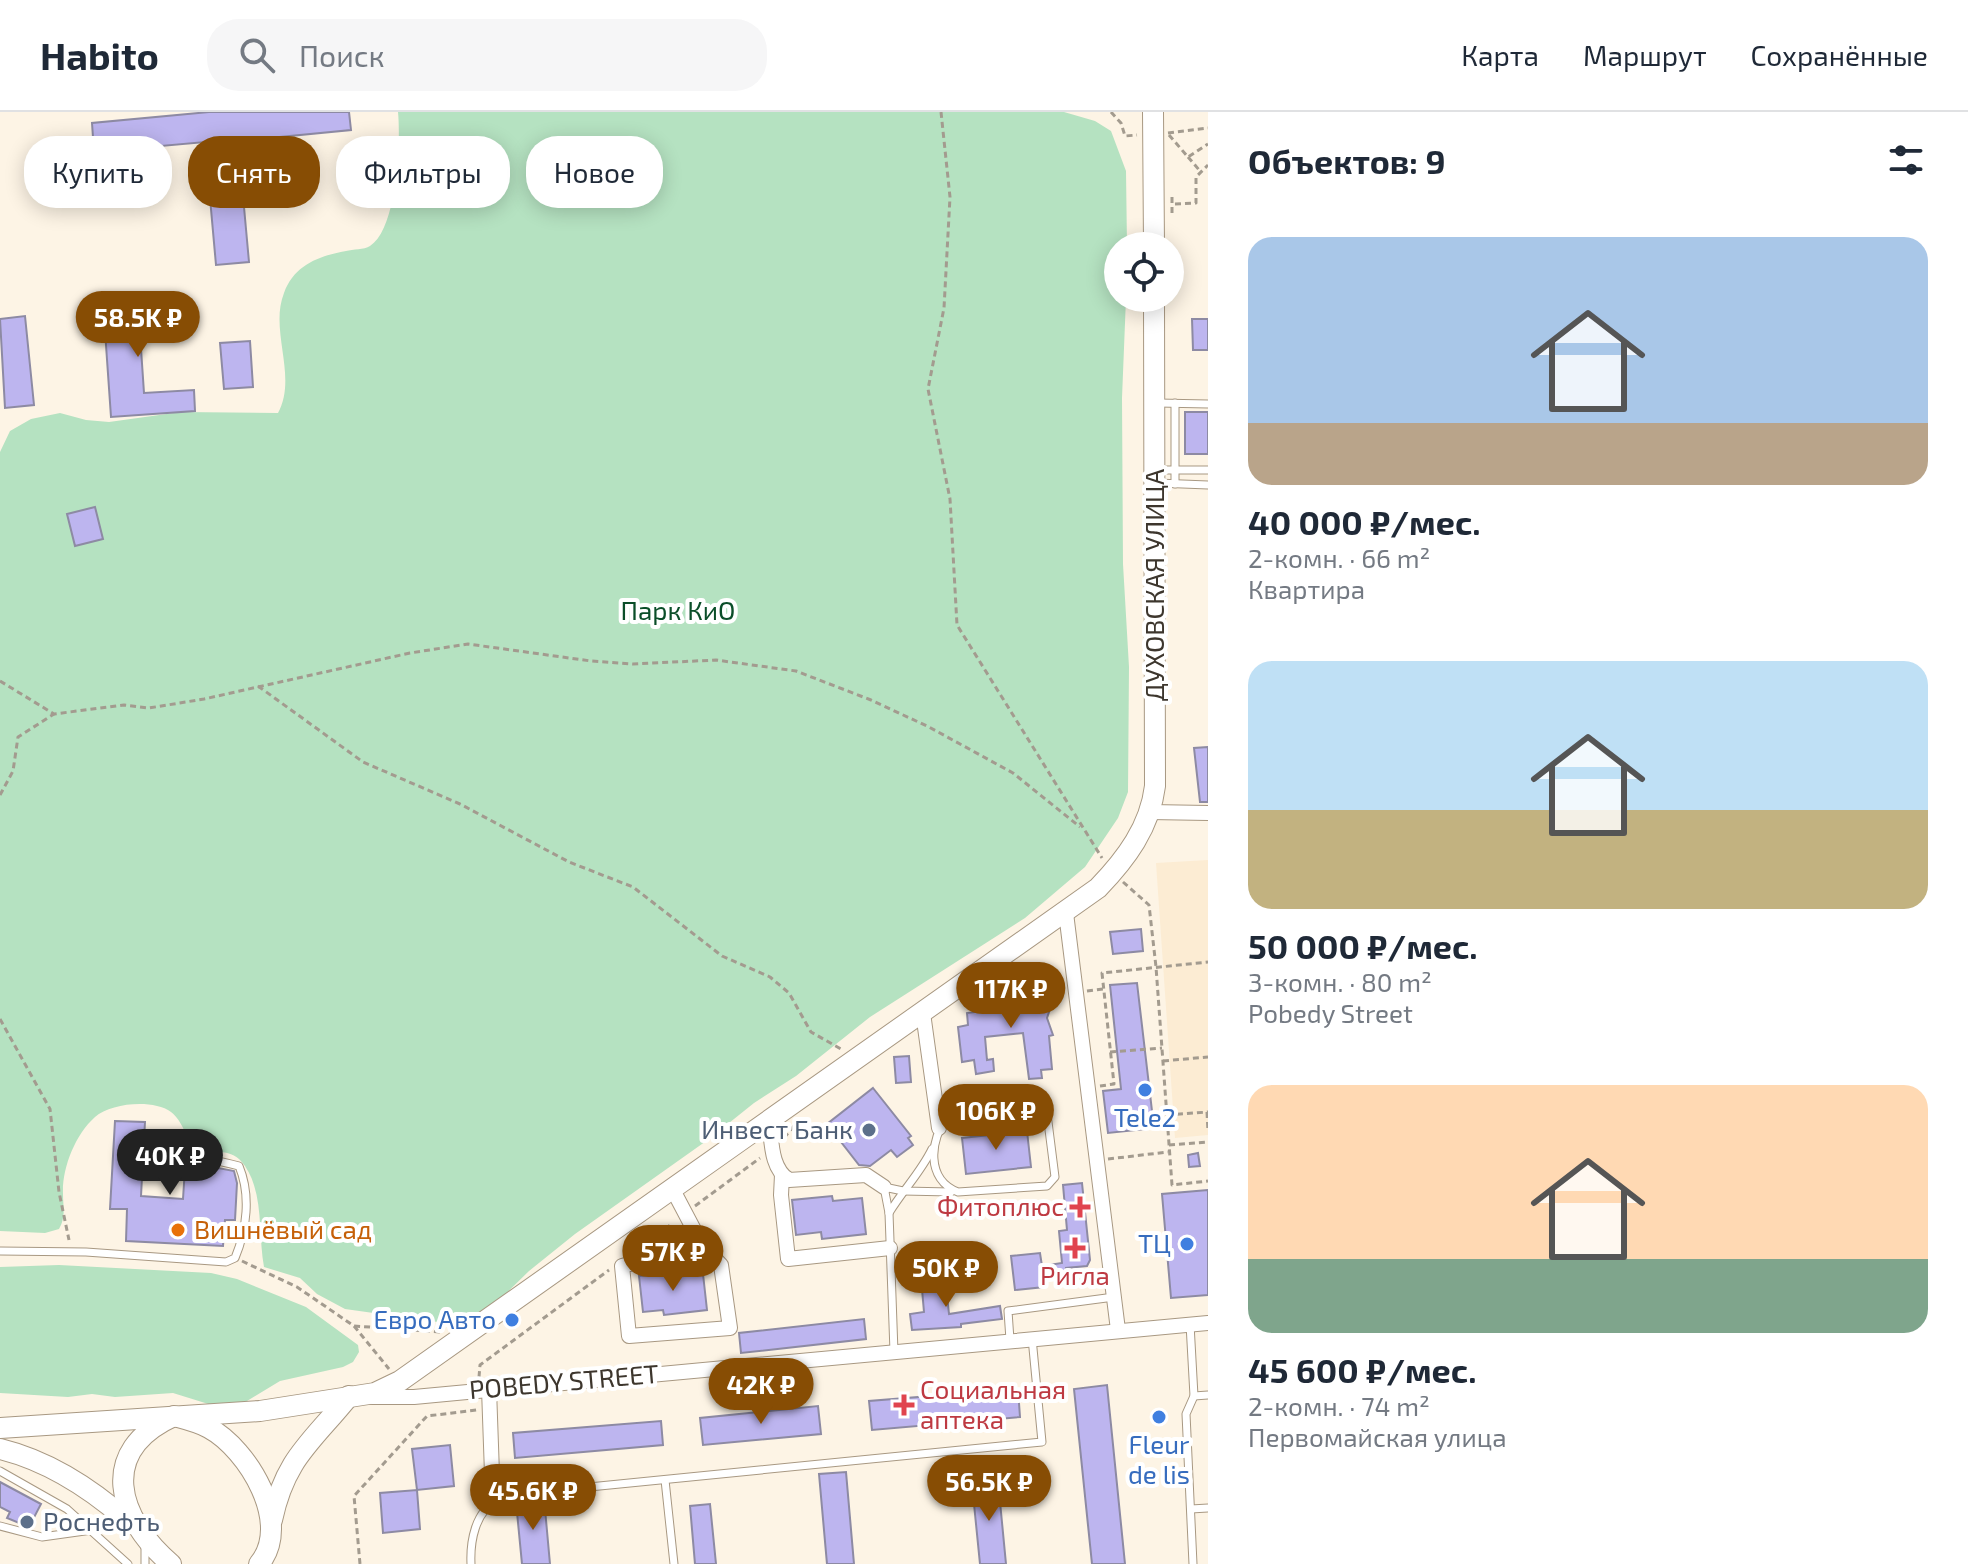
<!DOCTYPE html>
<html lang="ru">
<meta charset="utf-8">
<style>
:root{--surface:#fff;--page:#f6f6f7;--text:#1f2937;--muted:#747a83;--line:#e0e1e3;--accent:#874d04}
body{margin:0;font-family:"Exo 2",sans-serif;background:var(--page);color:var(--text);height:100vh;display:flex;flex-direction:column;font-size:30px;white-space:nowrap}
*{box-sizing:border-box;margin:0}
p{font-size:26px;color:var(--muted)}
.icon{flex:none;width:44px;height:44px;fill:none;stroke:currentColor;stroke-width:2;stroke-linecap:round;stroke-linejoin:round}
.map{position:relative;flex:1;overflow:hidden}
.drawer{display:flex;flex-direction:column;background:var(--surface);width:760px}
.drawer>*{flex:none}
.banner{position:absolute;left:24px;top:24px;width:760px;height:72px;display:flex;gap:16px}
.controls{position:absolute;left:1104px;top:120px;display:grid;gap:16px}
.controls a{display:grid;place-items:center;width:80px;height:80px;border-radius:50%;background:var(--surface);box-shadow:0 4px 20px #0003;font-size:40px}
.price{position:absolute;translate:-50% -68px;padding:0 18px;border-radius:28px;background:var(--accent);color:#fff;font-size:26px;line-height:52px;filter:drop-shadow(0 2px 4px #0008)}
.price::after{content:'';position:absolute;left:50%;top:48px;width:24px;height:18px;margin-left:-12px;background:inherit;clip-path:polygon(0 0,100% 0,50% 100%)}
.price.on{background:#222;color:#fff}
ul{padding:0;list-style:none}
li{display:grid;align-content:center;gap:16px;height:424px;padding:0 40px}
li span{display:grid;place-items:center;height:248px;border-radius:24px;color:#555}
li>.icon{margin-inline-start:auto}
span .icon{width:144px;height:144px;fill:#fffc;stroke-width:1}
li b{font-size:34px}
h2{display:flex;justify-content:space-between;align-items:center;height:96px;padding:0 40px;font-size:34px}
.tag{padding:0 28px;border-radius:32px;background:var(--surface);box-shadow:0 4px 20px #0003;font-size:28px;line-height:72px}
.tag.on{background:var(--accent);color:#fff}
header{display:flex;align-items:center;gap:48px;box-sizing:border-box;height:112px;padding:0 40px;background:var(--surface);border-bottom:2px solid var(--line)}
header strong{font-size:38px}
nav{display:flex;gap:44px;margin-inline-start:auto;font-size:28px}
.search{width:560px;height:72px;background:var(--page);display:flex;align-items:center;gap:20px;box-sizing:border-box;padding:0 28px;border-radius:32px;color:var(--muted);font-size:30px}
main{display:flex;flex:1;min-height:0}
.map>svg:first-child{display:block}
.built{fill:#fcecd3}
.green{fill:#b5e2c1}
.building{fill:#bdb5ef;stroke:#8d8aa3;stroke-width:2}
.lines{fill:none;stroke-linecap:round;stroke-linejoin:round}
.lane-casing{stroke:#a89882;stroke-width:9}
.street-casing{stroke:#a89882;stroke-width:16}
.secondary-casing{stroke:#a89882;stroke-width:22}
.path{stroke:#a39b8f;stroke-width:3;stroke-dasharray:6 4;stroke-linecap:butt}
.lane{stroke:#fff;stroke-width:7}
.street{stroke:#fff;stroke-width:14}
.secondary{stroke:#fff;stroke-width:20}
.shop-dot{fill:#3f7fe0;stroke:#fff;stroke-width:3}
.service-dot{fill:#5c6f8a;stroke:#fff;stroke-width:3}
.health-dot{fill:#e0444e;stroke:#fff;stroke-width:3}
.food-dot{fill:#e8710a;stroke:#fff;stroke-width:3}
.labels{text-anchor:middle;stroke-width:8;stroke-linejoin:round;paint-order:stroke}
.street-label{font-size:26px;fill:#3d362d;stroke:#fff}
.park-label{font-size:26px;fill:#0b4e29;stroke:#fff}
.shop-label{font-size:26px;fill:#366cbe;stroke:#fff}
.service-label{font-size:26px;fill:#4e5e75;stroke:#fff;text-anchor:end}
.health-label{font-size:26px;fill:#be3a42;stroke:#fff;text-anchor:end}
.food-label{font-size:26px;fill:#c56008;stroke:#fff;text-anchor:start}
</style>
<header>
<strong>Habito</strong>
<div class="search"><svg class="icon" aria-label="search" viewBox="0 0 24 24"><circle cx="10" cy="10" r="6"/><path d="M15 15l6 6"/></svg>Поиск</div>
<nav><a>Карта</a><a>Маршрут</a><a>Сохранённые</a></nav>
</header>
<main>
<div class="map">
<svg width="1208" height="1452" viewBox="0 0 1208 1452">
<rect width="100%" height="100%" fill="#fdf4e5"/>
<!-- built -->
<polygon class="built" points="1208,748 1208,1023 1175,1026 1156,751"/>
<!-- green -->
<g class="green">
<path d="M398,0h666l31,9 16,10 15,40 1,75h-9v52h8l-4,100 1,166 6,103 -1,125 -10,26 -33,49 -60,51 -155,99 -74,59 -42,27 -45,36 -134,95 -46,37 -49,48 -21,6 -114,-16 -28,-15 -17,-16 -36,-11c-6,-33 0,-73 -19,-101 -14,-21 -31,-9 -48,-21 -13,-8 -14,-24 -26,-33 -18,-13 -60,-9 -76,5 -20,18 -33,51 -32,77 0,13 3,23 -4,35l-14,4 -45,-2v-779l10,-21 21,-12 29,-6 26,7 23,2 72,-10 97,1c20,-37 -9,-82 6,-120 10,-28 35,-37 62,-42 7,-2 18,-1 24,-5 27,-17 31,-104 28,-134z"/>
<polygon points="59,1153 211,1161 237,1167 306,1195 358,1233 359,1240 353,1250 343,1255 280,1269 242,1292 218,1295 173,1281 115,1285 92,1282 68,1285 0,1281 0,1155"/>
</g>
<!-- building -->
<g class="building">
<polygon points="209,0 349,0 351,18 238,29 249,150 216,153 205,30 94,40 92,11"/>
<polygon points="182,184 183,204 139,207 144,281 194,278 195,299 111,305 103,190"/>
<polygon points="25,204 34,293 5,296 0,207"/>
<polygon points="1192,207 1208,207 1208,238 1193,238"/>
<polygon points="250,229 253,275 224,277 220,231"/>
<rect x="1185" y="300" width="23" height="42"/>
<polygon points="95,395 103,427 75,434 67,402"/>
<polygon points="1208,635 1208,690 1200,690 1194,636"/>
<polygon points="1141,817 1143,839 1113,842 1110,820"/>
<polygon points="1137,871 1154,1016 1108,1021 1103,979 1121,977 1110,873"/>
<polygon points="1030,873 1040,875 1048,881 1052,891 1047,906 1053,923 1049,924 1052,957 1041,958 1042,966 1029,967 1023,921 985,925 987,948 993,947 994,959 976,962 974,948 962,950 958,915 968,913 967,901 991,898 990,885 1019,882"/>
<polygon points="909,944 911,970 896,971 894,945"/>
<polygon points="873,976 911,1024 908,1026 913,1033 897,1045 891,1038 870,1054 859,1053 827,1012"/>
<polygon points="115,1009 145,1010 141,1084 183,1087 185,1056 188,1055 208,1054 234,1059 237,1071 235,1108 225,1108 223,1134 126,1129 127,1097 110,1097"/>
<polygon points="1027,1019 1031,1055 966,1062 962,1026"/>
<polygon points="1198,1041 1200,1054 1189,1055 1188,1043"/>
<polygon points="1082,1071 1090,1148 1087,1154 1066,1156 1066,1162 1061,1166 1043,1168 1044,1175 1015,1178 1011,1144 1040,1141 1042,1154 1062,1151 1059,1119 1067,1118 1063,1073"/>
<polygon points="1208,1078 1208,1183 1171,1186 1162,1082"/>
<polygon points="832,1084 833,1089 862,1086 866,1122 822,1127 821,1120 796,1123 792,1088"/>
<polygon points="676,1160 676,1165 703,1162 707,1198 664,1203 663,1198 643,1200 639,1164"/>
<polygon points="945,1164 949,1202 1000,1194 1002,1207 961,1212 961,1215 912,1218 910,1202 924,1200 921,1166"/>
<polygon points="864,1207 866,1227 741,1241 739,1221"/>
<polygon points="1107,1273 1125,1452 1092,1452 1074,1277"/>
<polygon points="1018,1277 1020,1305 872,1318 869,1289"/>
<polygon points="818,1294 821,1322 703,1333 700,1306"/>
<polygon points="661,1309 663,1333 515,1346 513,1321"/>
<polygon points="450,1333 454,1374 417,1378 412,1337"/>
<polygon points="846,1360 854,1452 827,1452 819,1362"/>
<polygon points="998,1369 1006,1452 980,1452 972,1372"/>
<polygon points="0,1370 41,1392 29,1415 7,1406 10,1400 0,1395"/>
<polygon points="417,1378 420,1417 383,1421 380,1381"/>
<polygon points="544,1386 550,1452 522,1452 516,1390"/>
<polygon points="710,1392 716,1452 695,1452 690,1394"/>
</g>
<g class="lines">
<defs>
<g id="lane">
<polyline points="1158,291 1208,292"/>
<polyline points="1158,358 1208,358"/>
<polyline points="1157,371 1208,373"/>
<polyline points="1175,372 1175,291"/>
<path d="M1037,998l10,4 8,63 -8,9 -89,6c-32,-12 -29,-53 -10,-75z"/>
<path d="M889,1101c14,-23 32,-41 43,-64"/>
<path d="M0,1139l86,1 140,10 9,-4c12,-29 16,-63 4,-92 -19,-5 -41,-10 -60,-3"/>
<polyline points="1190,1212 1194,1284 1186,1302 1193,1452"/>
<polyline points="1010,1228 1008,1199 1114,1185"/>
<polyline points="894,1240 889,1101 884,1075 903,1079 951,1080"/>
<polyline points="1194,1284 1208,1283"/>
<polyline points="0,1359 67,1397 128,1452"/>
<polyline points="665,1368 674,1452"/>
<polyline points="1191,1397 1208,1396"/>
<polyline points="0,1414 42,1425 92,1418"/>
<polyline points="145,1452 145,1433"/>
<path d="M471,1452c-1,-22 4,-53 26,-63 10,-5 22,-6 32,-8l513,-51 -10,-104"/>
</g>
<g id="street">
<polyline points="1150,700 1208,701"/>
<polyline points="1066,801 1118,1218"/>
<polyline points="923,901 939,1016"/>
<path d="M769,1009c3,19 1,47 20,59l77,-5 18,12"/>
<polyline points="782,1063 781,1083 788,1147 890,1136"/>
<polyline points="673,1078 702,1133 622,1154 629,1224 730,1216 721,1153 702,1133"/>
<polyline points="489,1277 493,1390"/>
<polyline points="372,1285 414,1285 1208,1211"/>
</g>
<g id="secondary">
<polyline points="1153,0 1154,134"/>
<path d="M0,1316l260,-17 115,-18 25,-12 698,-493c28,-29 52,-61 57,-102l-1,-488"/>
<path d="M0,1337c49,12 93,41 130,74"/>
<path d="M272,1408c13,-62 40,-78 77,-124"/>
<path d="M171,1452c-54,-46 -74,-113 3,-148 11,3 24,6 35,12 39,21 84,96 50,136"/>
</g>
</defs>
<!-- lane casing -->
<use href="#lane" class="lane-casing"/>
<!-- street casing -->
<use href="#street" class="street-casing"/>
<!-- secondary casing -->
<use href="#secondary" class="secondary-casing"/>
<!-- path -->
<g class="path">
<polyline points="941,0 950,85 944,196 928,277 950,387 957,513 1102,746"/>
<polyline points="1111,0 1121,11 1125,24 1137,23"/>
<polyline points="1168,21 1208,16"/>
<polyline points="1169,23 1188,45 1208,32"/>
<polyline points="1188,45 1200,59"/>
<polyline points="1172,85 1172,105"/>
<polyline points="1175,92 1196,91 1196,65 1208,53"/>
<polyline points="1171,181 1172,137"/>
<polyline points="0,569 54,602 124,593 149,596 204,587 410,541 468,532 591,549 633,552 716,548 796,559 871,588 929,615 1013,661 1080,715"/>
<polyline points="258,574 363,650 460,692 569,750 633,775 722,844 770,865 789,881 811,920 841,937"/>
<polyline points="0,683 13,659 18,625 54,602"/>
<polyline points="1123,770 1149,793 1156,855 1172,1073 1208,1069"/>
<polyline points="1087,879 1103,877"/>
<polyline points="0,907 50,997 59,1080 69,1128"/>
<polyline points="1110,940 1162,936"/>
<polyline points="1163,949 1208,945"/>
<polyline points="1100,974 1114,972 1102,861 1208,850"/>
<polyline points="1207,1000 1208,1020"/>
<polyline points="1167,1003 1208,1000"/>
<polyline points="784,1026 797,1010"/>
<polyline points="1169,1033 1208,1030"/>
<polyline points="1108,1047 1168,1040"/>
<polyline points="695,1094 760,1046"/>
<polyline points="641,1135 673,1111"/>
<polyline points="242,1149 297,1175 354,1214 440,1220"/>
<polyline points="354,1214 389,1257"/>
<polyline points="479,1265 480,1253 609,1158"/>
<polyline points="360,1452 354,1384 427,1304 477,1298"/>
</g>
<!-- lane -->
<use href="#lane" class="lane"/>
<!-- street -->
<use href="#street" class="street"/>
<!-- secondary -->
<use href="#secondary" class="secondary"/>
</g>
<!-- markers -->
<g class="shop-dot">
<circle cx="1145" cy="978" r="8"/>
<circle cx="1187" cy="1132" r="8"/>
<circle cx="512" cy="1208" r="8"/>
<circle cx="1159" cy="1305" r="8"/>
</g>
<g class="service-dot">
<circle cx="869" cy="1018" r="8"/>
<circle cx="27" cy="1410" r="8"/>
</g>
<g class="health-dot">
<path d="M1076 1083h8v8h8v8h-8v8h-8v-8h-8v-8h8z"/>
<path d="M1071 1124h8v8h8v8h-8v8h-8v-8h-8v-8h8z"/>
<path d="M900 1281h8v8h8v8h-8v8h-8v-8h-8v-8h8z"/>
</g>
<circle class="food-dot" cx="178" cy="1118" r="8"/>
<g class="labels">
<!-- street labels -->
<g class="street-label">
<text transform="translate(1155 473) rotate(-90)" y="9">ДУХОВСКАЯ УЛИЦА</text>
<text transform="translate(564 1270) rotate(-5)" y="9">POBEDY STREET</text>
</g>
<!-- park labels -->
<g class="park-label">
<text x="678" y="508">Парк КиО</text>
</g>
<!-- shop labels -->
<g class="shop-label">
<text x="1145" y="1015">Tele2</text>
<text x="1171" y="1141" text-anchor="end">ТЦ</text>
<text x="496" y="1217" text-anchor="end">Евро Авто</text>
<text x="1159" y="1342">Fleur<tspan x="1159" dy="30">de lis</tspan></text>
</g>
<!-- service labels -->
<g class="service-label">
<text x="853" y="1027">Инвест Банк</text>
<text x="43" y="1419" text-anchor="start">Роснефть</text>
</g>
<!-- health labels -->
<g class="health-label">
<text x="1064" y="1104">Фитоплюс</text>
<text x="1075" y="1173" text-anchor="middle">Ригла</text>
<text x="920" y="1287" text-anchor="start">Социальная<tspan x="920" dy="30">аптека</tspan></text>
</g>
<!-- food labels -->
<g class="food-label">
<text x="194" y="1127">Вишнёвый сад</text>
</g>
</g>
</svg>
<div class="controls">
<a><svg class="icon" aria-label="locate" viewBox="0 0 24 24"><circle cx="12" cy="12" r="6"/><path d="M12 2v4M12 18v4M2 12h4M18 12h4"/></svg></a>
</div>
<b class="price" style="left:138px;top:247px">58.5K ₽</b>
<b class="price" style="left:1011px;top:918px">117K ₽</b>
<b class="price" style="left:996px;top:1040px">106K ₽</b>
<b class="price on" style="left:170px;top:1085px">40K ₽</b>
<b class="price" style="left:673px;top:1181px">57K ₽</b>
<b class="price" style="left:946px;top:1197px">50K ₽</b>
<b class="price" style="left:761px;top:1314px">42K ₽</b>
<b class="price" style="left:989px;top:1411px">56.5K ₽</b>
<b class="price" style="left:533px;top:1420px">45.6K ₽</b>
<div class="banner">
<a class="tag">Купить</a>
<a class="tag on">Снять</a>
<a class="tag">Фильтры</a>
<a class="tag">Новое</a>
</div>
</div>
<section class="drawer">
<h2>Объектов: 9<svg class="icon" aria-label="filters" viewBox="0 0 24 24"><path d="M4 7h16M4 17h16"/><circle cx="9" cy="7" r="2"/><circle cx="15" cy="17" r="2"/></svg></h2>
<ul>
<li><span style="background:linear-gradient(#a9c7e8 75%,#b9a48a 0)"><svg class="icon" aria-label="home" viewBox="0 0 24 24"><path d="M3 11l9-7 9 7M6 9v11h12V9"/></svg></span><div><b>40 000 ₽/мес.</b><p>2-комн. · 66 m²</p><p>Квартира</p></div></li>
<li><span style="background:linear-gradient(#bfe0f5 60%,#c2b280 0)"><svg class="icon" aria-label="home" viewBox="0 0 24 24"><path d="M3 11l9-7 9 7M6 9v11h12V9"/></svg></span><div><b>50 000 ₽/мес.</b><p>3-комн. · 80 m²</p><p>Pobedy Street</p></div></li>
<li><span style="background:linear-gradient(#ffd9b3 70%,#7fa58c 0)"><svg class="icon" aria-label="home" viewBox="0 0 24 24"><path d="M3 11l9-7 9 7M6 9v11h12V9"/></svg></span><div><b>45 600 ₽/мес.</b><p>2-комн. · 74 m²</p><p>Первомайская улица</p></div></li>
</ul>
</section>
</main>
